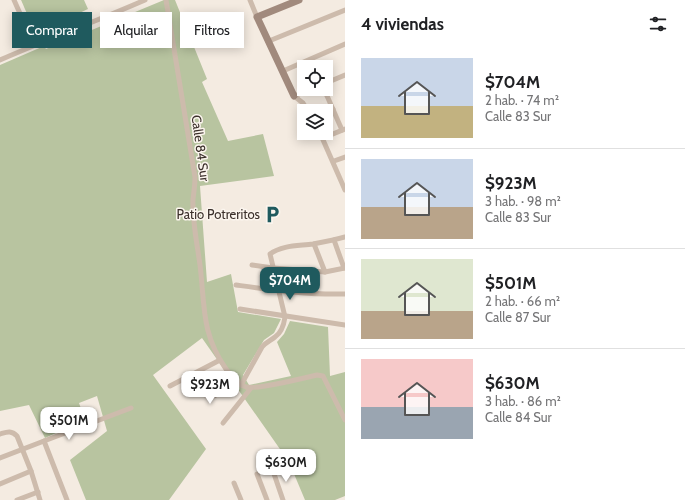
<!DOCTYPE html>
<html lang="es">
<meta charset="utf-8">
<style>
:root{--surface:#fff;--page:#f6f6f6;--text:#202124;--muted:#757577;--line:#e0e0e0;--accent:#1f5a5e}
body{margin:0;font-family:Cabin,sans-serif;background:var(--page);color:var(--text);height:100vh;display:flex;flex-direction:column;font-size:15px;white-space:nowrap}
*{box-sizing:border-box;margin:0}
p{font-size:13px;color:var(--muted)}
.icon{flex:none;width:22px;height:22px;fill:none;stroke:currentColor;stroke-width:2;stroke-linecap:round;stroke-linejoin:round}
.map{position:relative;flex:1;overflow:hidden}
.panel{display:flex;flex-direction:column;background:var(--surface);width:340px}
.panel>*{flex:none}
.top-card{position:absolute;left:12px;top:12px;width:273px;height:36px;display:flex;gap:8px}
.controls{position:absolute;left:297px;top:60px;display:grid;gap:8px}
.controls a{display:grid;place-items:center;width:36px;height:36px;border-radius:0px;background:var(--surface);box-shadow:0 2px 10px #0003;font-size:20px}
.price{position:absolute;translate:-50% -34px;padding:0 9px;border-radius:8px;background:#fff;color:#222;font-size:13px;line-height:26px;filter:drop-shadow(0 1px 2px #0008)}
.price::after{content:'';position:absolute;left:50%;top:24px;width:12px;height:9px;margin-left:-6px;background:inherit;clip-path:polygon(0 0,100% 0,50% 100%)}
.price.active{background:var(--accent);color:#fff}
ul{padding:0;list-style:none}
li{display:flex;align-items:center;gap:12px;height:100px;padding:0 16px}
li+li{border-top:1px solid var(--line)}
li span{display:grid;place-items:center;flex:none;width:112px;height:80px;border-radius:0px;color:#555}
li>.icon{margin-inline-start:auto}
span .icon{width:48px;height:48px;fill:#fffc;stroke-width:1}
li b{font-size:17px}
h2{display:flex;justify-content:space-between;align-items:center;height:48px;padding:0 16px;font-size:17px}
.chip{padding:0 14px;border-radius:0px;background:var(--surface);box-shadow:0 2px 10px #0003;font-size:14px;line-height:36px}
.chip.active{background:var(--accent);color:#fff}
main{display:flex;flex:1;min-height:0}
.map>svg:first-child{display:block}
.green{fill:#b8c4a0}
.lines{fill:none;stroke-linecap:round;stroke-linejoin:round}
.street{stroke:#cdbbac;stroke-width:5}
.secondary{stroke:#a18a7d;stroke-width:7}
.labels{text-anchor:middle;stroke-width:3;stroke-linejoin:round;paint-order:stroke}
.street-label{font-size:13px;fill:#3b302b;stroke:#fbf5ee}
.poi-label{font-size:13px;fill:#3b302b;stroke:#fbf5ee;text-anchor:end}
</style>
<main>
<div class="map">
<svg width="345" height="500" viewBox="0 0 345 500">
<rect width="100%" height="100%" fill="#f4ebe1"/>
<!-- green -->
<g class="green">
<path d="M21,0h63l4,9 -43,20c-1,0 -6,0 -7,0 -6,-1 -14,-23 -17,-29z"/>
<polygon points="164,0 175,0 207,79 202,82 228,141 263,134 274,176 200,186 207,282 231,274 238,312 281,319 274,333 264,340 243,375 249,385 291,376 277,342 284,334 290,321 328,327 330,376 345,372 345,496 335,500 305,500 289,462 202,338 153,375 206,449 169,500 86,500 70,460 107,431 97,396 79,403 85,420 45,438 29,405 0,411 0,65 44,46 46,49"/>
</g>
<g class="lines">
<!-- street -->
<g class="street">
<polyline points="14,0 34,45"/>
<path d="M166,0l29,177c0,8 -1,14 -2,22 -1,21 4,44 7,66 5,41 1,68 26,104 5,7 11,15 20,18 10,3 58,-9 71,-12l6,1 22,44"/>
<polyline points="250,0 257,17"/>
<polyline points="269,41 345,10"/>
<path d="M0,60c48,-21 97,-39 145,-60"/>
<polyline points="283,71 345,44"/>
<polyline points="326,83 345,75"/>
<polyline points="324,89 342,130"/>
<polyline points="294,96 303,103 308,111"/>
<polyline points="294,96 312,89"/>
<polyline points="326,112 333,109"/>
<polyline points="320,133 345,190"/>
<polyline points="323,138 345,129"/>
<polyline points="334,161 345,157"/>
<polyline points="334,240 344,268"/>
<polyline points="314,244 325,272"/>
<polyline points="252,265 273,268 325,272 345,268"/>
<path d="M236,285c37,5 72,10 109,9"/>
<polyline points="240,309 345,325"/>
<path d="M191,375l16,21c10,3 20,-10 28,-16"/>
<path d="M241,385l21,-38c4,-5 8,-6 13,-10 6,-4 9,-13 10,-20l-15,-63c12,-9 29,-8 43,-10 11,-2 22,-4 32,-7"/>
<polyline points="170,386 220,360"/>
<polyline points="223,423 251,388"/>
<path d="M0,434c7,-2 11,-4 17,2l14,35 9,29"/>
<polyline points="0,458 44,441"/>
<polyline points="273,471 283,500"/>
<polyline points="257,474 267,500"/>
<polyline points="234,483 241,500"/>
<polyline points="0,484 31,471"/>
<polyline points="17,500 38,492"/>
<polyline points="67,500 44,441 131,408"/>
</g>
<!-- secondary -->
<polyline class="secondary" points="294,96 257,17 299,0"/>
</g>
<!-- icons -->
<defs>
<symbol id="parking-bare" viewBox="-9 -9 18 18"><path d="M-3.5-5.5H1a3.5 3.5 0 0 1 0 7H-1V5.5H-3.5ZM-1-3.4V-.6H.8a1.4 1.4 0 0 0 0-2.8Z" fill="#1f5a5e" stroke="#fbf5ee" stroke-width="2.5" paint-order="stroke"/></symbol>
</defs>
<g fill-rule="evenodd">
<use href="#parking-bare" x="260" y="202" width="25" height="25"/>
</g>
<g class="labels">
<!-- street labels -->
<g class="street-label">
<text transform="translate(201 148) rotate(82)" y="5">Calle 84 Sur</text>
</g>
<!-- poi labels -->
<g class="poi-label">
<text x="260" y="219">Patio Potreritos</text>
</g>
</g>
</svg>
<div class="controls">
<a><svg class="icon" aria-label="locate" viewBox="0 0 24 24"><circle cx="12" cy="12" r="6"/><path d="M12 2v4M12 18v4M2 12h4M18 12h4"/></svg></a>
<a><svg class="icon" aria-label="layers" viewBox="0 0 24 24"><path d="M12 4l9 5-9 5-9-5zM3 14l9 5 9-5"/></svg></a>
</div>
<b class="price active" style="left:290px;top:301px">$704M</b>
<b class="price" style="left:210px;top:405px">$923M</b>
<b class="price" style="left:69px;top:441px">$501M</b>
<b class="price" style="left:286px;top:483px">$630M</b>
<div class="top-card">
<a class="chip active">Comprar</a>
<a class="chip">Alquilar</a>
<a class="chip">Filtros</a>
</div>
</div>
<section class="panel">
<h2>4 viviendas<svg class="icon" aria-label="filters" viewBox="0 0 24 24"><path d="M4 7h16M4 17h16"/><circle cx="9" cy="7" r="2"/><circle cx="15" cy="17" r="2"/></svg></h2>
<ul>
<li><span style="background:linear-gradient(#c9d6e8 60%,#c2b280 0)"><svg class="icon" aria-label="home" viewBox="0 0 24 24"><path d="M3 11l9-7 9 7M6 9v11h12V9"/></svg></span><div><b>$704M</b><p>2 hab. · 74 m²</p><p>Calle 83 Sur</p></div></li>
<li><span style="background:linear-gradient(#c9d6e8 60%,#b9a48a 0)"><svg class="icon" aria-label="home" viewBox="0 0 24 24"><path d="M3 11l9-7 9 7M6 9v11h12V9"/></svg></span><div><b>$923M</b><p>3 hab. · 98 m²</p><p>Calle 83 Sur</p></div></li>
<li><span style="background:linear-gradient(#dfe7d0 65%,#b9a48a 0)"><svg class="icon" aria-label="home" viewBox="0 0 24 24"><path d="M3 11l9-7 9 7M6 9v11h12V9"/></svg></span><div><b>$501M</b><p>2 hab. · 66 m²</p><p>Calle 87 Sur</p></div></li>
<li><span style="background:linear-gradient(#f6c9c9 60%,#9aa5b1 0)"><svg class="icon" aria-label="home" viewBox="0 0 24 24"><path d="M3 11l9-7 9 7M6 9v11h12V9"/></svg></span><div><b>$630M</b><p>3 hab. · 86 m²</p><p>Calle 84 Sur</p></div></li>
</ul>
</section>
</main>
